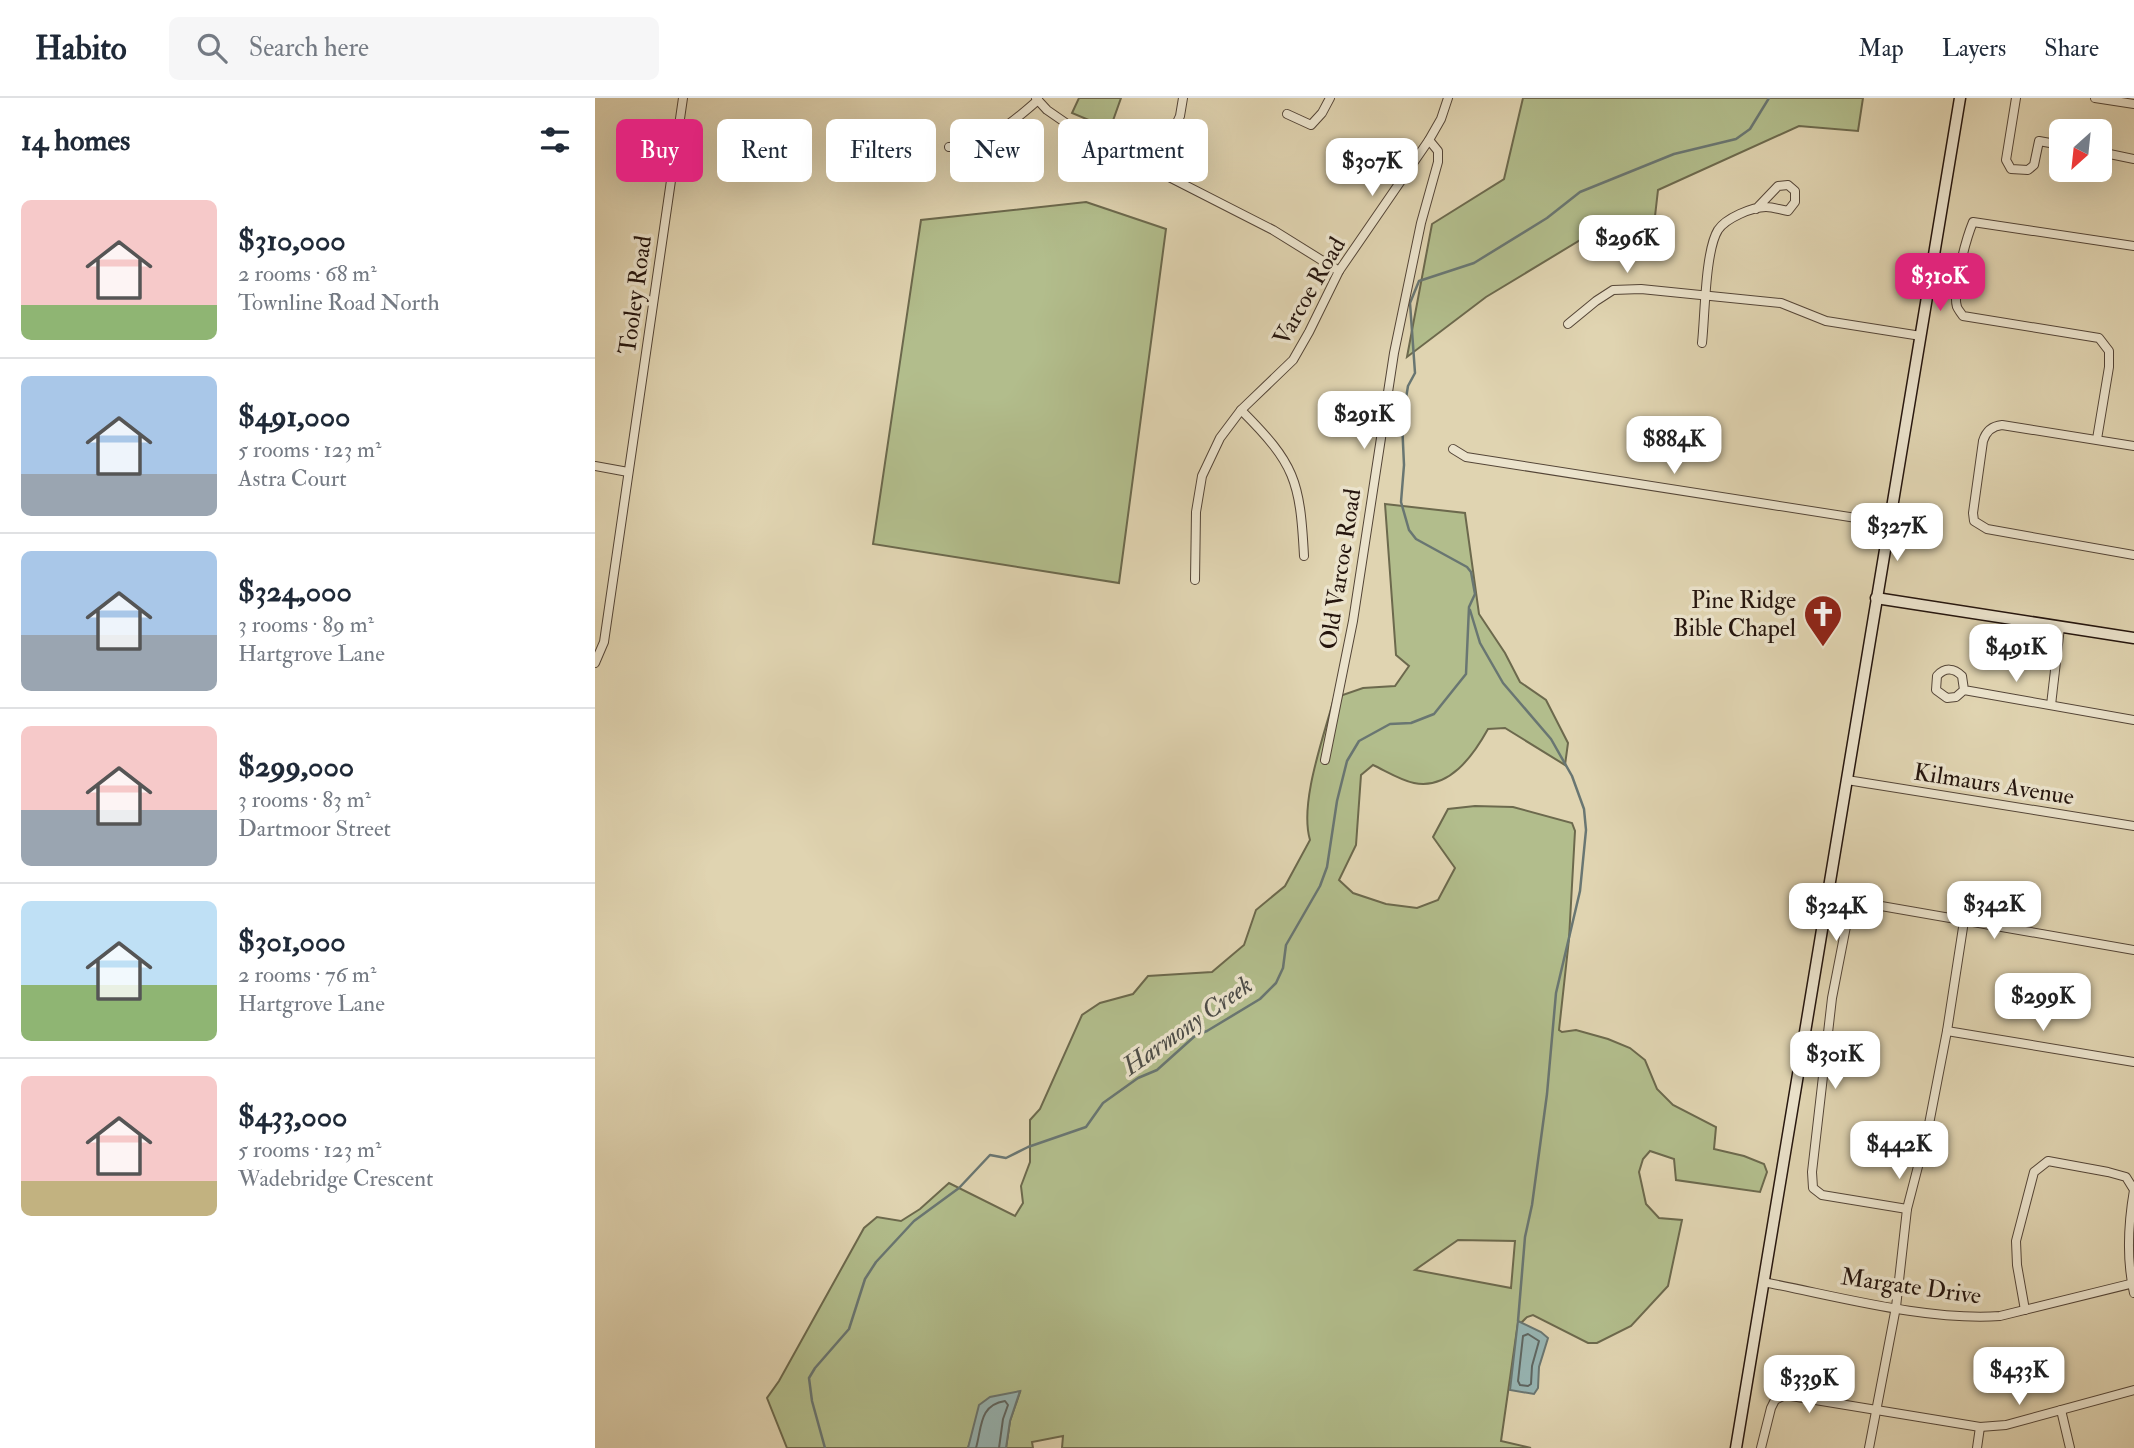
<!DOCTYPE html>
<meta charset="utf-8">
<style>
:root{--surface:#fff;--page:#f6f6f7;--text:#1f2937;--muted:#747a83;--line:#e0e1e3;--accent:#db2777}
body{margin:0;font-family:"IM FELL Double Pica",serif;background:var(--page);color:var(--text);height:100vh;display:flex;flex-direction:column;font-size:26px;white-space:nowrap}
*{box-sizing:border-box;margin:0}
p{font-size:23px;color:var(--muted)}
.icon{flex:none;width:38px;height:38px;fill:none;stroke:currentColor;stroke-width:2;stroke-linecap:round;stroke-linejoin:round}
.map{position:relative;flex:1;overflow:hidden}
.details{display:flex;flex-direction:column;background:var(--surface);width:595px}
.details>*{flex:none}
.hud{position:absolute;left:21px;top:21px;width:665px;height:63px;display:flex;gap:14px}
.needle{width:46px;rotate:207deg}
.buttons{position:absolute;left:1454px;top:21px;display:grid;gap:14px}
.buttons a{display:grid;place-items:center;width:63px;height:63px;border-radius:10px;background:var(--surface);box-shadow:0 7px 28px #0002;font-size:35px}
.price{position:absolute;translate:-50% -60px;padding:0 16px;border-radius:14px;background:#fff;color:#222;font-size:23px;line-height:46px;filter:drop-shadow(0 2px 4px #0008)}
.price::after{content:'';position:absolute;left:50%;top:42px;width:21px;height:16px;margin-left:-10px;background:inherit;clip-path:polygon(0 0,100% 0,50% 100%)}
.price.active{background:var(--accent);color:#fff}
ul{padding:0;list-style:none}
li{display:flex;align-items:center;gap:21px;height:175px;padding:0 21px}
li+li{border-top:2px solid var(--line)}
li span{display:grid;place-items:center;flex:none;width:196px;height:140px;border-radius:10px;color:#555}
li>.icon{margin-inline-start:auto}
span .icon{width:84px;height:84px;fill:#fffc;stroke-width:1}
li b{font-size:30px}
h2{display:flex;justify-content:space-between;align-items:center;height:84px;padding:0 21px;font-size:30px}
.tag{padding:0 24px;border-radius:10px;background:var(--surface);box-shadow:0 7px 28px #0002;font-size:24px;line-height:63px}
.tag.active{background:var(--accent);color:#fff}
header{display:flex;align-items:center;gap:42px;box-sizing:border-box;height:98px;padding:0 35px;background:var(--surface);border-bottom:2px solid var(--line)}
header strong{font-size:33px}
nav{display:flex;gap:38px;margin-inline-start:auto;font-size:24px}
.search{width:490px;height:63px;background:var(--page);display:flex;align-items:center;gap:18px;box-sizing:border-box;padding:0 24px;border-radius:10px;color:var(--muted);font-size:26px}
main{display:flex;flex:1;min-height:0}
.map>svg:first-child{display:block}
.green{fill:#b2bd8c;stroke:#6c694d;stroke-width:2;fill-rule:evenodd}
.water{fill:#97b6b5;stroke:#697672;stroke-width:2}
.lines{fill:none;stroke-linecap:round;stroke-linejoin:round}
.shore{stroke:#5e6662;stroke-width:2}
.stream{stroke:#697672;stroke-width:2.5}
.street-casing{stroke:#544537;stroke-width:10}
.secondary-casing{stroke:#25150e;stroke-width:13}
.street{stroke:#ebe3cc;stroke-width:8}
.secondary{stroke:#ebe3cc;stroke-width:10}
.labels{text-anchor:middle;stroke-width:7;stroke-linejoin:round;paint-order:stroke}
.street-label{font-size:24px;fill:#25150e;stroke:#ebe3cc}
.poi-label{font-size:24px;fill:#25150e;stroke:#ebe3cc;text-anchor:end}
.water-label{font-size:26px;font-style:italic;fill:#4d4d48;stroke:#ebe3cc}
</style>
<header>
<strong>Habito</strong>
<div class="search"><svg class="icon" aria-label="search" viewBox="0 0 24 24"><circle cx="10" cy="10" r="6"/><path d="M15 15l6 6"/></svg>Search here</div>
<nav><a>Map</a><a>Layers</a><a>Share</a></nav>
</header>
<main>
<section class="details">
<h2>14 homes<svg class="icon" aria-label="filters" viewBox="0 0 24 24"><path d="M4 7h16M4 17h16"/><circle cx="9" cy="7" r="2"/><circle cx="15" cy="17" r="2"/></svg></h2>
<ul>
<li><span style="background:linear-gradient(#f6c9c9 75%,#8fb573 0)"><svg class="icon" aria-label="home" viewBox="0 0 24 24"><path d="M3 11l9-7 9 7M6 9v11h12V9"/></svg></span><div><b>$310,000</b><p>2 rooms · 68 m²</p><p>Townline Road North</p></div></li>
<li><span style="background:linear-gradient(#a9c7e8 70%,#9aa5b1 0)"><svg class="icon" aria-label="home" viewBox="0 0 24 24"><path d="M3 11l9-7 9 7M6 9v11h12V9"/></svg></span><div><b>$491,000</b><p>5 rooms · 123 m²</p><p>Astra Court</p></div></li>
<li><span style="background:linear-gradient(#a9c7e8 60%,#9aa5b1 0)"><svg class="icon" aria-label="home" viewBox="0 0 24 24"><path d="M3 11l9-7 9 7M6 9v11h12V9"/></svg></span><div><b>$324,000</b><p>3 rooms · 89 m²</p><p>Hartgrove Lane</p></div></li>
<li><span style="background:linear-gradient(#f6c9c9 60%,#9aa5b1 0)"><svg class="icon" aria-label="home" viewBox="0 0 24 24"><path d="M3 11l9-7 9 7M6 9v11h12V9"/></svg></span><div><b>$299,000</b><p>3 rooms · 83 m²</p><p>Dartmoor Street</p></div></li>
<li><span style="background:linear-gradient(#bfe0f5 60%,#8fb573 0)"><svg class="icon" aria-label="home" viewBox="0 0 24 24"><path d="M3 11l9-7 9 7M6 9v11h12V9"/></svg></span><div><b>$301,000</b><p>2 rooms · 76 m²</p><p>Hartgrove Lane</p></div></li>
<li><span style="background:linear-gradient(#f6c9c9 75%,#c2b280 0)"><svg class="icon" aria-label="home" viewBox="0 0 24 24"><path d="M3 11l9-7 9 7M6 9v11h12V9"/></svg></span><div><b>$433,000</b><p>5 rooms · 123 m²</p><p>Wadebridge Crescent</p></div></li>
</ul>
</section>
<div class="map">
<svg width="1539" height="1350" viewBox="0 0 1539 1350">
<rect width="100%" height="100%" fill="#e0d4b1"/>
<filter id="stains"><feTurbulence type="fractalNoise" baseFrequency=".00286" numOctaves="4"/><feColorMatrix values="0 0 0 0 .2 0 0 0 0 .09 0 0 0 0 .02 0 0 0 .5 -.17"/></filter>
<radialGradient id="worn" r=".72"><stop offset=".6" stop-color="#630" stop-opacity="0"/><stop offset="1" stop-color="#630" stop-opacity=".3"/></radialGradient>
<!-- green -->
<g class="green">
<polygon points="484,0 526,0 515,31 477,15"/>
<polygon points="928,0 1268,0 1263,33 1204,28 1063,92 1059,127 1015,124 891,199 812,259 837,126 909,81"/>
<polygon points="491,104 571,131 524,485 278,446 326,122"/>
<path d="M790,406l80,9 14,101 26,39 15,29 26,18 22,43 -3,22 -60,-37 -17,1c-15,27 -39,61 -74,54 -14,-3 -28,-12 -41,-18l-12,10 -5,70 -17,35 14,13 33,11 31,4 21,-8 17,-32 -22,-31 15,-28 27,-3 38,1 59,16 3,8 -6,108 -10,91 3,2 14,-2 32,9 22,9 15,12 12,29 16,16 43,22 -2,22 30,7 20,8 3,8 -7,20 -84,-12 -2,-21 -24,-8 -7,8 -4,13 7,32 13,14 23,2 -14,66 -37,40 -34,17h-9l-55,-28 -6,2 -6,6 -3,-1 -17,119 30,7h-469l1,-12 -31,6 1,6h-27l4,-27 10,-29 -38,12 -14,44h-181l-20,-50 12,-17 85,-153 13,-11 24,4 19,-12 29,-26 66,33 8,-13 -2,-17 9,-24v-42l10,-11 42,-94 18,-12 33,-9 15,-18 64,-4 32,-27 12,-35 29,-24 25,-46c-11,-37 14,-104 24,-142l29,-10 32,-2 14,-20 -13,-11zM863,1142l57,1 -4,47 -96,-18z"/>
</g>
<!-- water -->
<g class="water">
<polygon points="923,1223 946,1234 953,1240 944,1269 943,1290 939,1296 915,1292"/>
<polygon points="425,1293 415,1323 411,1350 373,1350 384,1307 395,1299"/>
</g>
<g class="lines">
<!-- shore -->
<g class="shore">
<polygon points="933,1236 944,1243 937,1268 936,1286 933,1288 925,1287 923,1283 928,1238"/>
<path d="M381,1350c6,-21 3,-43 29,-47l3,4 -5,14 -4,29"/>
</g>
<!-- stream -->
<g class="stream">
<polyline points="875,512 885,545 908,585 956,641 977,678 989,711 991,732 985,793 961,895 952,996 937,1107 930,1139 923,1223"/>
<polyline points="230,1350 217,1303 214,1280 220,1270 254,1231 270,1181 281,1164 319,1123 364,1090 395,1057 411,1060 433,1049 491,1029 508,1005 543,980 562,972 601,937 612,933 665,901 681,885 688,870 691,847 725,788 732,769 742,703 752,663 764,643 795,626 816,625 839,616 871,576 874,509 880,496 876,474 872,469 821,441 814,432 806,404 809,367 807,324 813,288 820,275 815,205 824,183 879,165 952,120 985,94 1079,56 1141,41 1155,31 1174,0"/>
</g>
<defs>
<g id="street">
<polyline points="441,0 452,12 478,30 678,132 744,173"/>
<polyline points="1421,0 1411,62 1416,71 1433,72 1439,67 1444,43 1466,47"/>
<polyline points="1500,0 1539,6"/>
<polyline points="692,16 716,27 727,15 735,0"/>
<path d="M354,49c37,-2 62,-23 89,-47"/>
<polyline points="1505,54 1539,61"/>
<polyline points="560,72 585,18 588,0"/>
<polyline points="973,226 1001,203 1018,192 1046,191 1186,205 1231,223 1326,238"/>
<path d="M1107,245c3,-27 3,-92 16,-113 8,-12 34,-23 48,-23 7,0 15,3 22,4l7,-9v-11l-7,-6 -10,1 -22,23"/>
<path d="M646,312c54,54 59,70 63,146"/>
<path d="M1502,341l12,-72v-16l-10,-13 -136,-22c0,0 -6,-8 -6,-9 -5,-17 9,-68 16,-85l161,24"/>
<path d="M1539,348l-132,-21c-10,1 -16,6 -19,16l-10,72 1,8 13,8 147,26"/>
<polyline points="858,351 871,359 1293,425"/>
<polyline points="0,368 33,374"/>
<polyline points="600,482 601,414 607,378 625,340 646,312 698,262 714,234 744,173 834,42 846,21 853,0"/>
<polyline points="0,565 9,544 88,0"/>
<path d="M1369,592l-2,-14c-8,-8 -17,-9 -25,0l-1,14 11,8 9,-1 8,-7 170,30"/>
<polyline points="1456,607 1465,529"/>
<polyline points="730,662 758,523 799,255 826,125 843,64 843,53 834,42"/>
<polyline points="1252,682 1539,728"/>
<polyline points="1352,933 1539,964"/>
<polyline points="1312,1111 1227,1097 1218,1090 1217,1074 1237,900 1254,813 1262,806 1269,805 1539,852"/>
<path d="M1168,1184c74,14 162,39 237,34l134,-33"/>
<path d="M1430,1212l-8,-45 -1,-24 18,-69 14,-11 60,11 18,5 8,13c-6,35 -8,68 0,103"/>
<polyline points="1466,1312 1475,1350"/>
<polyline points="1166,1350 1176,1310 1180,1302 1190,1297 1385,1329 1411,1327 1539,1292"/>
<polyline points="1274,1350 1301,1209 1312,1111 1334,1026 1352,933 1369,823"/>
<polyline points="1382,1350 1385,1329"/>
</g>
<g id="secondary">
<polyline points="1281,500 1539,540"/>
<polyline points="1141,1350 1365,0"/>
</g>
</defs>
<!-- street casing -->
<use href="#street" class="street-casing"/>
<!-- secondary casing -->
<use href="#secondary" class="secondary-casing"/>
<!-- street -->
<use href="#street" class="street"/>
<!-- secondary -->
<use href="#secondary" class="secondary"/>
</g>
<!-- icons -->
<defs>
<symbol id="church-pin" viewBox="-11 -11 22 30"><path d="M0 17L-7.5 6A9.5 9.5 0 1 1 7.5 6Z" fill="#8f2418" stroke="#ebe3cc"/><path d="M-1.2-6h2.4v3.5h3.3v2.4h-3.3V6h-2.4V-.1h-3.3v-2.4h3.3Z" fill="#fff"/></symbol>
</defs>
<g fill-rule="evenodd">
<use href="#church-pin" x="1206" y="494" width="44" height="60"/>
</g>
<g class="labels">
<!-- street labels -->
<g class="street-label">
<text transform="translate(714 193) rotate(-60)" y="8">Varcoe Road</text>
<text transform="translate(40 197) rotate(-82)" y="8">Tooley Road</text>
<text transform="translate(745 471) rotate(-81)" y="8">Old Varcoe Road</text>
<text transform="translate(1399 686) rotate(9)" y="8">Kilmaurs Avenue</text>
<text transform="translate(1316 1188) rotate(8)" y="8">Margate Drive</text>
</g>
<!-- poi labels -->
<g class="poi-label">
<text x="1201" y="510">Pine Ridge<tspan x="1201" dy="28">Bible Chapel</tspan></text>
</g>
<!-- water labels -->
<g class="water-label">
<text transform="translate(592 927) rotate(-35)" y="9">Harmony Creek</text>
</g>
</g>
<rect width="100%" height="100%" filter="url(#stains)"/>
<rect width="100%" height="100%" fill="url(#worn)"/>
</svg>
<div class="buttons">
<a><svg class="needle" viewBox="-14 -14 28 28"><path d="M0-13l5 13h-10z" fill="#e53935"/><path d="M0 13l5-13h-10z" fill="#747a83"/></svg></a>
</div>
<b class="price" style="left:777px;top:100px">$307K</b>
<b class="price" style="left:1032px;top:177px">$296K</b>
<b class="price active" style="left:1345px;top:215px">$310K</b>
<b class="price" style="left:769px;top:353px">$291K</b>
<b class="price" style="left:1079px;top:378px">$884K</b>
<b class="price" style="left:1302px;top:465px">$327K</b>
<b class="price" style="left:1421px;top:586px">$491K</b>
<b class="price" style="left:1399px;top:843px">$342K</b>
<b class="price" style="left:1241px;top:845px">$324K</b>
<b class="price" style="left:1448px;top:935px">$299K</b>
<b class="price" style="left:1240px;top:993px">$301K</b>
<b class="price" style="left:1304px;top:1083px">$442K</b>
<b class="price" style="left:1424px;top:1309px">$433K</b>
<b class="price" style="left:1214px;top:1317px">$339K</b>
<div class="hud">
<a class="tag active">Buy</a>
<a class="tag">Rent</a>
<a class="tag">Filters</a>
<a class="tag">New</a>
<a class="tag">Apartment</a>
</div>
</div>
</main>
